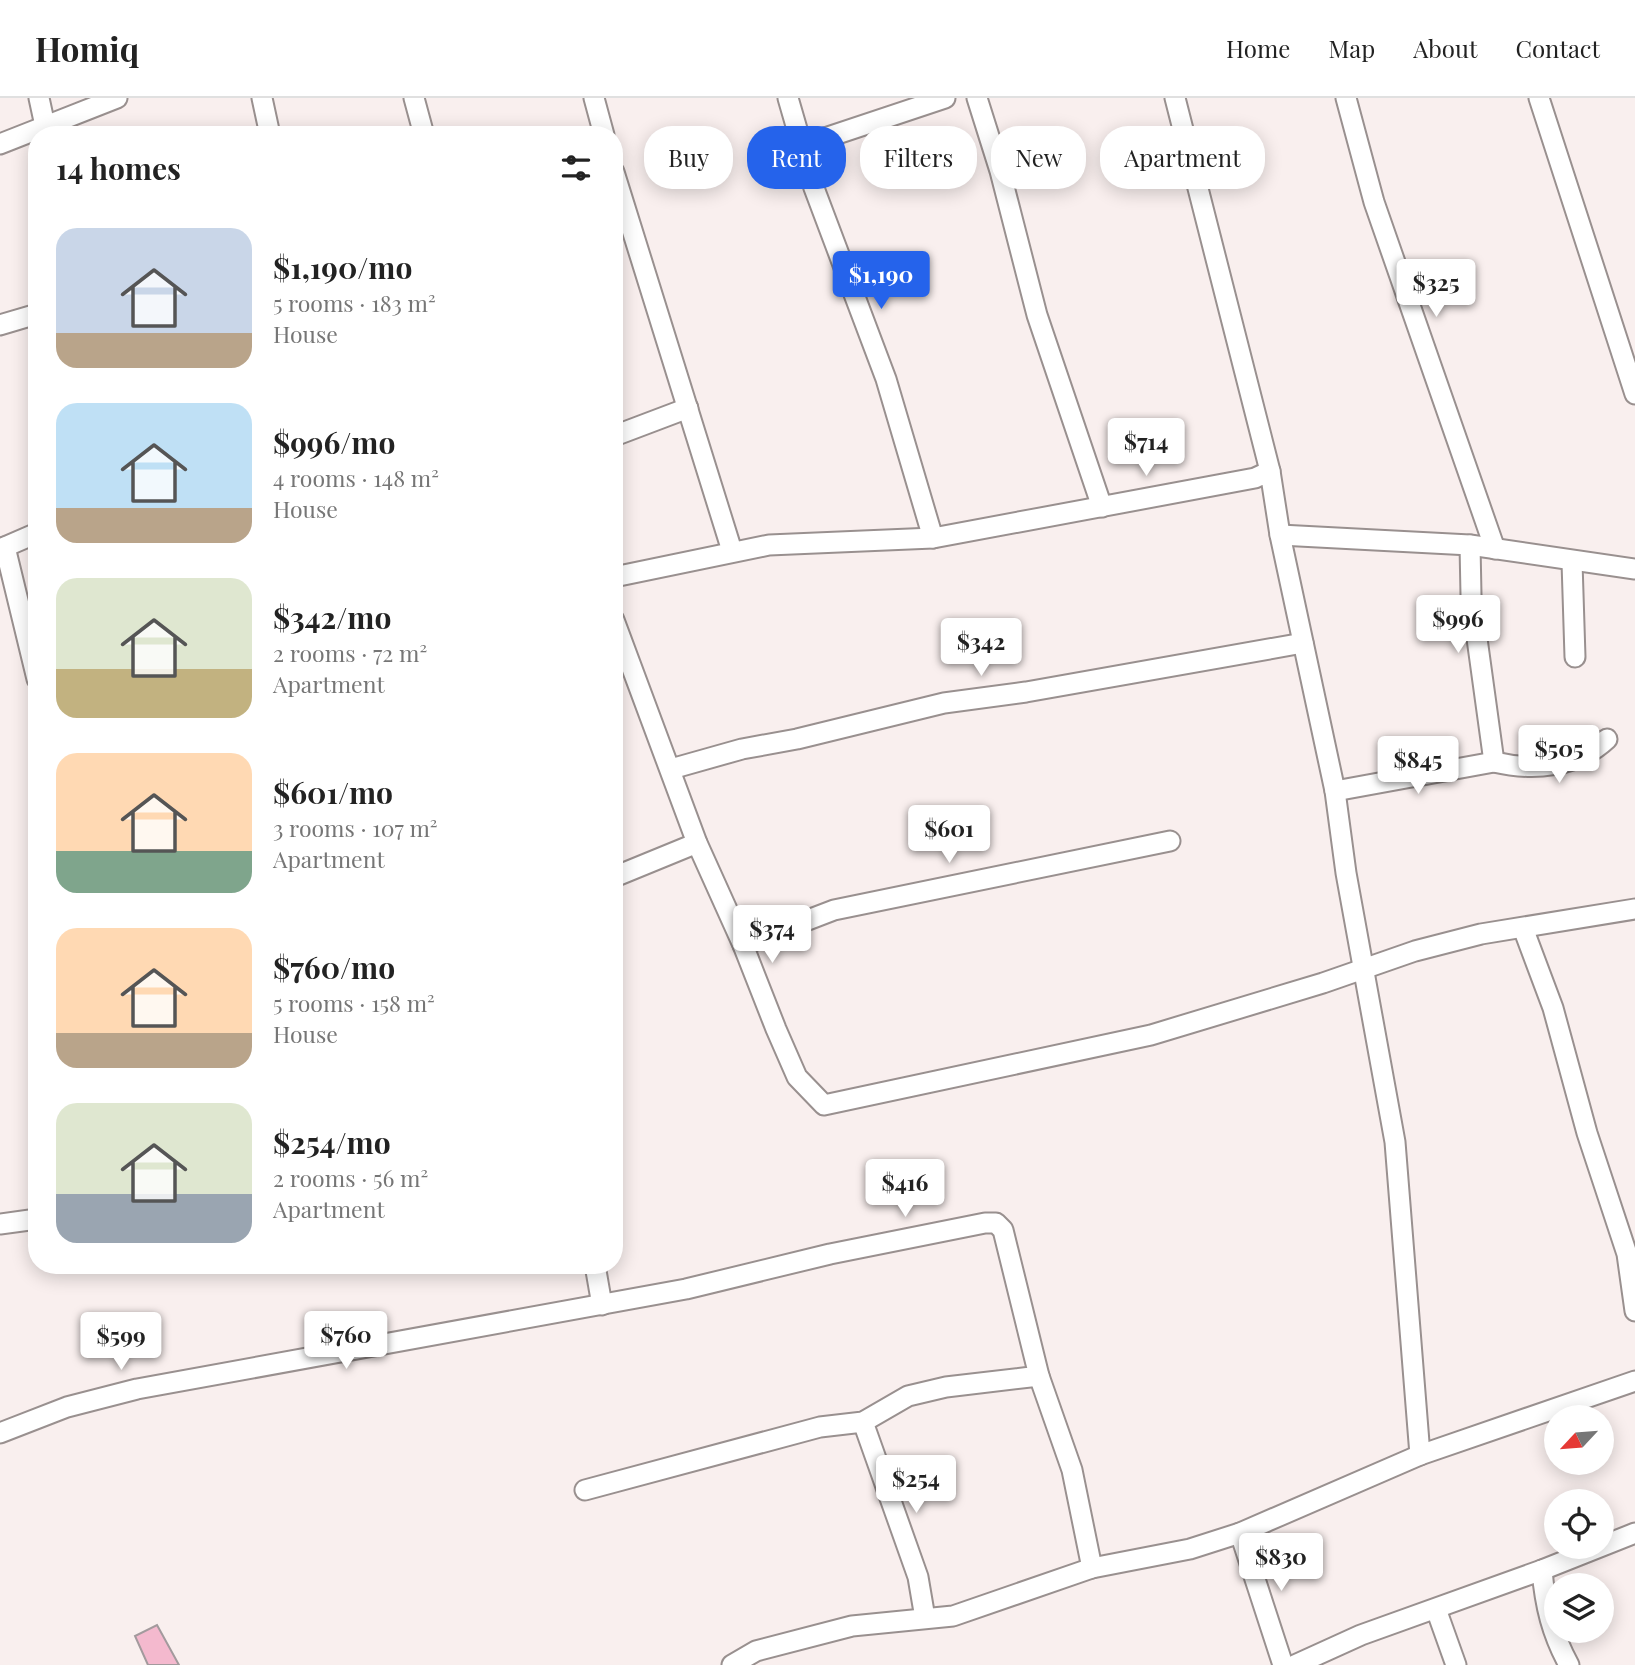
<!DOCTYPE html>
<meta charset="utf-8">
<style>
:root{--surface:#fff;--page:#f2f2f2;--text:#222;--muted:#767676;--line:#e0e0e0;--accent:#2563eb}
body{margin:0;font-family:"Playfair Display",serif;background:var(--page);color:var(--text);height:100vh;display:flex;flex-direction:column;font-size:26px;white-space:nowrap}
*{box-sizing:border-box;margin:0}
p{font-size:23px;color:var(--muted)}
.icon{flex:none;width:38px;height:38px;fill:none;stroke:currentColor;stroke-width:2;stroke-linecap:round;stroke-linejoin:round}
.map{position:relative;flex:1;overflow:hidden}
.sheet{position:absolute;left:28px;top:28px;width:595px;height:1148px;display:flex;flex-direction:column;background:var(--surface);border-radius:28px;box-shadow:0 4px 18px #0003}
.sheet>*{flex:none}
.top-card{position:absolute;left:644px;top:28px;width:665px;height:63px;display:flex;gap:14px}
.needle{width:46px;rotate:244deg}
.fabs{position:absolute;left:1544px;top:1307px;display:grid;gap:14px}
.fabs a{display:grid;place-items:center;width:70px;height:70px;border-radius:50%;background:var(--surface);box-shadow:0 4px 18px #0003;font-size:35px}
.price{position:absolute;translate:-50% -60px;padding:0 16px;border-radius:7px;background:#fff;color:#222;font-size:23px;line-height:46px;filter:drop-shadow(0 2px 4px #0008)}
.price::after{content:'';position:absolute;left:50%;top:42px;width:21px;height:16px;margin-left:-10px;background:inherit;clip-path:polygon(0 0,100% 0,50% 100%)}
.price.selected{background:var(--accent);color:#fff}
ul{padding:0;list-style:none}
li{display:flex;align-items:center;gap:21px;height:175px;padding:0 28px}
li span{display:grid;place-items:center;flex:none;width:196px;height:140px;border-radius:21px;color:#555}
li>.icon{margin-inline-start:auto}
span .icon{width:84px;height:84px;fill:#fffc;stroke-width:1}
li b{font-size:30px}
h2{display:flex;justify-content:space-between;align-items:center;height:84px;padding:0 28px;font-size:30px}
.tag{padding:0 24px;border-radius:28px;background:var(--surface);box-shadow:0 4px 18px #0003;font-size:24px;line-height:63px}
.tag.selected{background:var(--accent);color:#fff}
header{display:flex;align-items:center;gap:42px;box-sizing:border-box;height:98px;padding:0 35px;background:var(--surface);border-bottom:2px solid var(--line)}
header strong{font-size:33px}
nav{display:flex;gap:38px;margin-inline-start:auto;font-size:24px}
.map>svg:first-child{display:block}
.building{fill:#f4b9ce;stroke:#a39a9d;stroke-width:2}
.lines{fill:none;stroke-linecap:round;stroke-linejoin:round}
.minor-casing{stroke:#99908f;stroke-width:23}
.minor{stroke:#fff;stroke-width:19}
</style>
<header>
<strong>Homiq</strong>
<nav><a>Home</a><a>Map</a><a>About</a><a>Contact</a></nav>
</header>
<div class="map">
<svg width="1635" height="1567" viewBox="0 0 1635 1567">
<rect width="100%" height="100%" fill="#f9efee"/>
<!-- building -->
<polygon class="building" points="157,1527 179,1567 148,1567 135,1538"/>
<g class="lines">
<defs>
<g id="minor">
<polyline points="39,0 47,37"/>
<polyline points="262,0 270,37"/>
<polyline points="414,0 424,37"/>
<polyline points="594,0 604,37"/>
<polyline points="788,0 814,90 886,281 933,440"/>
<polyline points="977,0 1000,73 1037,217 1102,409"/>
<polyline points="1175,0 1270,373"/>
<polyline points="1346,0 1374,104 1495,451"/>
<polyline points="1539,0 1635,296"/>
<polyline points="0,46 117,0"/>
<polyline points="804,47 945,0"/>
<polyline points="614,74 732,453"/>
<polyline points="0,227 37,216"/>
<polyline points="614,338 688,310"/>
<polyline points="1280,437 1470,447 1635,471"/>
<polyline points="1470,447 1471,497 1494,664"/>
<polyline points="5,449 37,581"/>
<polyline points="0,451 37,435"/>
<polyline points="1572,464 1575,559"/>
<polyline points="614,479 769,447 933,440 1255,380 1270,373 1280,437 1335,693 1346,775 1395,1044 1420,1357"/>
<polyline points="614,522 697,745 743,847 776,931 797,979 824,1007 1151,937 1323,885 1415,853 1481,836 1635,811"/>
<polyline points="671,671 742,651 797,641 944,605 1026,594 1303,545"/>
<path d="M1335,693l159,-29c39,9 82,6 113,-23"/>
<polyline points="614,779 697,745"/>
<polyline points="1523,830 1553,910 1587,1035 1627,1156 1635,1213"/>
<polyline points="743,847 834,812 1170,743"/>
<polyline points="0,1126 37,1121"/>
<polyline points="595,1167 602,1207"/>
<polyline points="1039,1278 1072,1372 1092,1470"/>
<polyline points="863,1324 918,1479 925,1520"/>
<polyline points="0,1335 67,1309 137,1291 686,1191 830,1156 985,1125 996,1125 1003,1132 1039,1278 946,1289 908,1298 863,1324 820,1329 585,1392"/>
<polyline points="1240,1435 1283,1567"/>
<path d="M1542,1472c3,36 10,64 27,95"/>
<polyline points="1436,1511 1456,1567"/>
<polyline points="732,1567 756,1553 852,1528 953,1518 1092,1470 1190,1451 1240,1435 1420,1357 1635,1283"/>
<polyline points="1295,1567 1361,1537 1542,1472 1635,1435"/>
</g>
</defs>
<!-- minor casing -->
<use href="#minor" class="minor-casing"/>
<!-- minor -->
<use href="#minor" class="minor"/>
</g>
</svg>
<div class="fabs">
<a><svg class="needle" viewBox="-14 -14 28 28"><path d="M0-13l5 13h-10z" fill="#e53935"/><path d="M0 13l5-13h-10z" fill="#767676"/></svg></a>
<a><svg class="icon" aria-label="locate" viewBox="0 0 24 24"><circle cx="12" cy="12" r="6"/><path d="M12 2v4M12 18v4M2 12h4M18 12h4"/></svg></a>
<a><svg class="icon" aria-label="layers" viewBox="0 0 24 24"><path d="M12 4l9 5-9 5-9-5zM3 14l9 5 9-5"/></svg></a>
</div>
<b class="price selected" style="left:881px;top:213px">$1,190</b>
<b class="price" style="left:1436px;top:221px">$325</b>
<b class="price" style="left:1146px;top:380px">$714</b>
<b class="price" style="left:1458px;top:557px">$996</b>
<b class="price" style="left:981px;top:580px">$342</b>
<b class="price" style="left:1559px;top:687px">$505</b>
<b class="price" style="left:1418px;top:698px">$845</b>
<b class="price" style="left:949px;top:767px">$601</b>
<b class="price" style="left:772px;top:867px">$374</b>
<b class="price" style="left:905px;top:1121px">$416</b>
<b class="price" style="left:346px;top:1273px">$760</b>
<b class="price" style="left:121px;top:1274px">$599</b>
<b class="price" style="left:916px;top:1417px">$254</b>
<b class="price" style="left:1281px;top:1495px">$830</b>
<div class="top-card">
<a class="tag">Buy</a>
<a class="tag selected">Rent</a>
<a class="tag">Filters</a>
<a class="tag">New</a>
<a class="tag">Apartment</a>
</div>
<section class="sheet">
<h2>14 homes<svg class="icon" aria-label="filters" viewBox="0 0 24 24"><path d="M4 7h16M4 17h16"/><circle cx="9" cy="7" r="2"/><circle cx="15" cy="17" r="2"/></svg></h2>
<ul>
<li><span style="background:linear-gradient(#c9d6e8 75%,#b9a48a 0)"><svg class="icon" aria-label="home" viewBox="0 0 24 24"><path d="M3 11l9-7 9 7M6 9v11h12V9"/></svg></span><div><b>$1,190/mo</b><p>5 rooms · 183 m²</p><p>House</p></div></li>
<li><span style="background:linear-gradient(#bfe0f5 75%,#b9a48a 0)"><svg class="icon" aria-label="home" viewBox="0 0 24 24"><path d="M3 11l9-7 9 7M6 9v11h12V9"/></svg></span><div><b>$996/mo</b><p>4 rooms · 148 m²</p><p>House</p></div></li>
<li><span style="background:linear-gradient(#dfe7d0 65%,#c2b280 0)"><svg class="icon" aria-label="home" viewBox="0 0 24 24"><path d="M3 11l9-7 9 7M6 9v11h12V9"/></svg></span><div><b>$342/mo</b><p>2 rooms · 72 m²</p><p>Apartment</p></div></li>
<li><span style="background:linear-gradient(#ffd9b3 70%,#7fa58c 0)"><svg class="icon" aria-label="home" viewBox="0 0 24 24"><path d="M3 11l9-7 9 7M6 9v11h12V9"/></svg></span><div><b>$601/mo</b><p>3 rooms · 107 m²</p><p>Apartment</p></div></li>
<li><span style="background:linear-gradient(#ffd9b3 75%,#b9a48a 0)"><svg class="icon" aria-label="home" viewBox="0 0 24 24"><path d="M3 11l9-7 9 7M6 9v11h12V9"/></svg></span><div><b>$760/mo</b><p>5 rooms · 158 m²</p><p>House</p></div></li>
<li><span style="background:linear-gradient(#dfe7d0 65%,#9aa5b1 0)"><svg class="icon" aria-label="home" viewBox="0 0 24 24"><path d="M3 11l9-7 9 7M6 9v11h12V9"/></svg></span><div><b>$254/mo</b><p>2 rooms · 56 m²</p><p>Apartment</p></div></li>
</ul>
</section>
</div>
